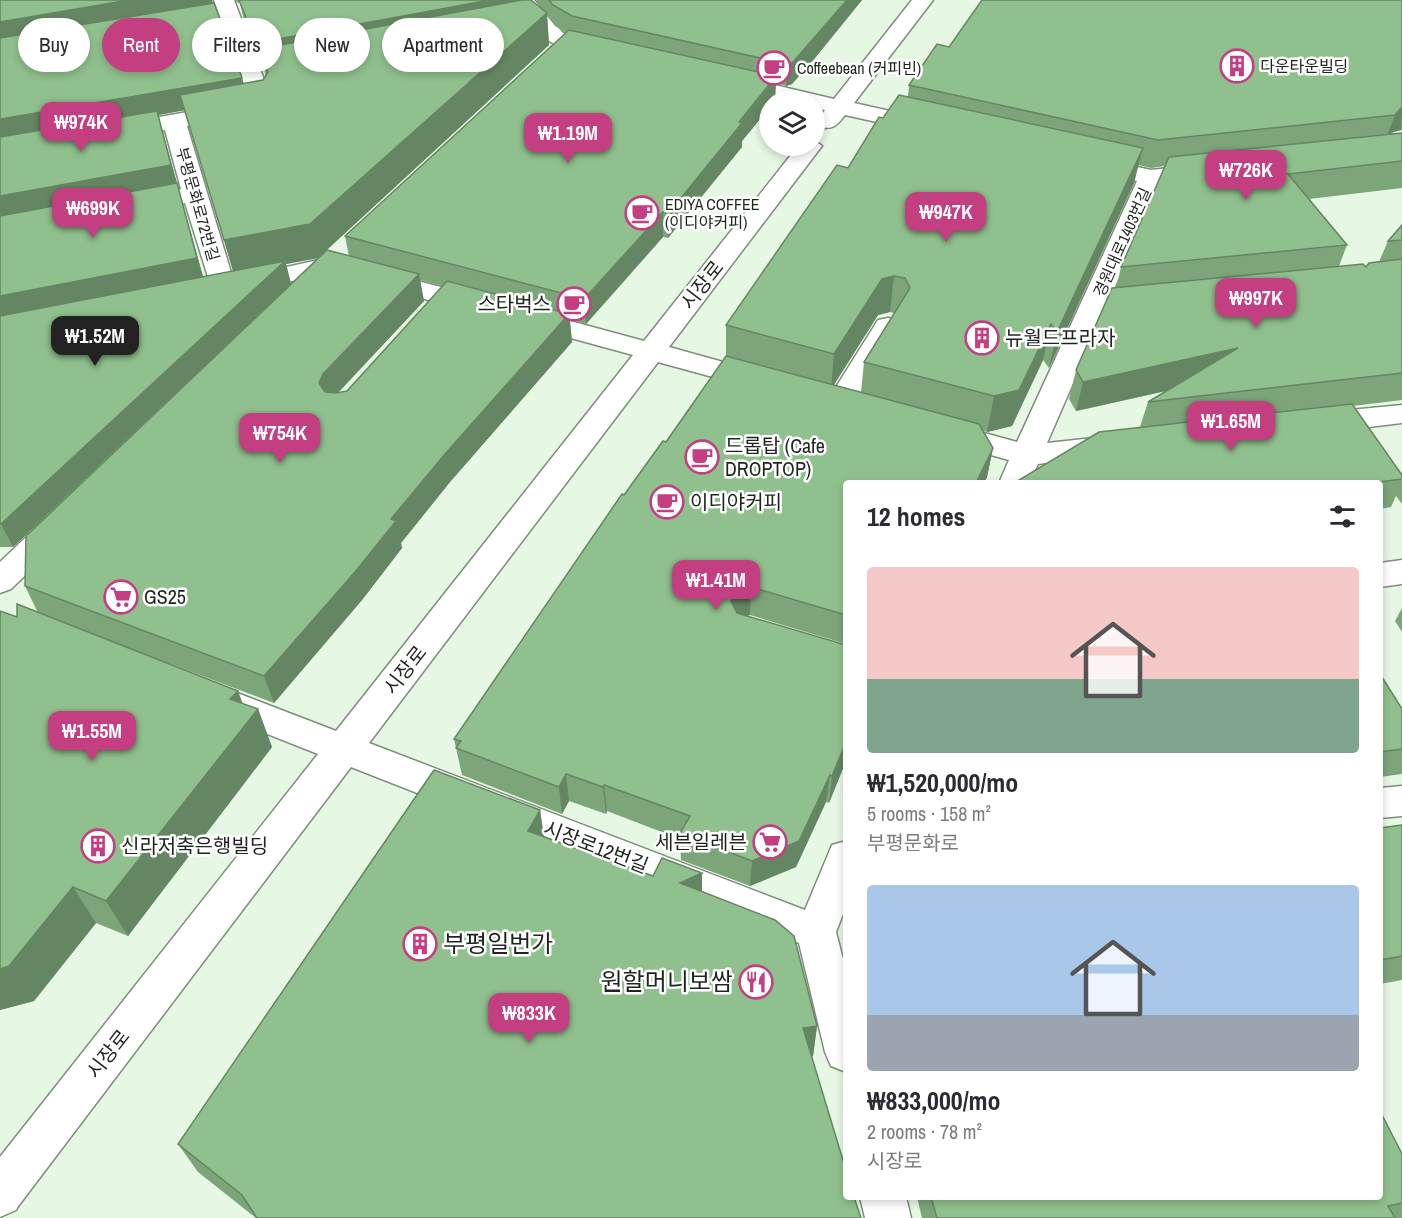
<!DOCTYPE html>
<meta charset="utf-8">
<style>
:root{--surface:#fff;--page:#f7f7f7;--text:#2b2b33;--muted:#7c7c81;--accent:#c43f82}
body{margin:0;font-family:"Archivo Narrow","Noto Sans KR",sans-serif;background:var(--page);color:var(--text);height:100vh;display:flex;flex-direction:column;font-size:22px;white-space:nowrap}
*{box-sizing:border-box;margin:0}
p{font-size:20px;color:var(--muted)}
.icon{flex:none;width:33px;height:33px;fill:none;stroke:currentColor;stroke-width:2;stroke-linecap:round;stroke-linejoin:round}
.map{position:relative;flex:1;overflow:hidden}
.sheet{position:absolute;left:843px;top:480px;width:540px;height:720px;display:flex;flex-direction:column;background:var(--surface);border-radius:6px;box-shadow:0 3px 9px #0003}
.sheet>*{flex:none}
.hud{position:absolute;left:18px;top:18px;width:570px;height:54px;display:flex;gap:12px}
.controls{position:absolute;left:759px;top:90px;display:grid;gap:12px}
.controls a{display:grid;place-items:center;width:66px;height:66px;border-radius:50%;background:var(--surface);box-shadow:0 3px 9px #0003;font-size:30px}
.price{position:absolute;translate:-50% -51px;padding:0 14px;border-radius:12px;background:var(--accent);color:#fff;font-size:20px;line-height:39px;filter:drop-shadow(0 2px 3px #0008)}
.price::after{content:'';position:absolute;left:50%;top:36px;width:18px;height:14px;margin-left:-9px;background:inherit;clip-path:polygon(0 0,100% 0,50% 100%)}
.price.on{background:#222;color:#fff}
ul{padding:0;list-style:none}
li{display:grid;align-content:center;gap:12px;height:318px;padding:0 24px}
li span{display:grid;place-items:center;height:186px;border-radius:6px;color:#555}
li>.icon{margin-inline-start:auto}
span .icon{width:108px;height:108px;fill:#fffc;stroke-width:1}
li b{font-size:26px}
h2{display:flex;justify-content:space-between;align-items:center;height:72px;padding:0 24px;font-size:26px}
.chip{padding:0 21px;border-radius:27px;background:var(--surface);box-shadow:0 3px 9px #0003;font-size:21px;line-height:54px}
.chip.on{background:var(--accent);color:#fff}
.map>svg:first-child{display:block}
.lines{fill:none;stroke-linecap:round;stroke-linejoin:round}
.minor-casing{stroke:#7e8d7c;stroke-width:3}
.major-casing{stroke:#7e8d7c;stroke-width:3}
.minor{fill:#fff;fill-rule:evenodd}
.major{fill:#fff;fill-rule:evenodd}
.wall{fill:#7ca579;fill-rule:evenodd}
.shaded-wall{fill:#658663}
.building{fill:#90c08d;stroke:#658663;stroke-width:1.5}
.labels{text-anchor:middle;stroke-width:5;stroke-linejoin:round;paint-order:stroke}
.far-poi-label{font-size:16px;fill:#1e241e;stroke:#fff;text-anchor:start}
.far-street-label{font-size:16px;fill:#1e241e;stroke:#fff}
.street-label{font-size:20px;fill:#1e241e;stroke:#fff}
.poi-label{font-size:20px;fill:#1e241e;stroke:#fff;text-anchor:start}
.near-poi-label{font-size:24px;fill:#1e241e;stroke:#fff;text-anchor:start}
</style>
<div class="map">
<svg width="1402" height="1218" viewBox="0 0 1402 1218">
<rect width="100%" height="100%" fill="#e6f7e4"/>
<g class="lines">
<defs>
<g id="minor">
<polygon points="214,0 234,0 274,106 271,111 263,113 187,126 233,279 327,258 488,299 492,305 488,311 479,313 327,274 243,291 234,289 231,293 222,295 213,293 185,203 138,212 129,210 126,205 129,200 181,189 165,130 116,138 108,136 105,131 108,126 250,101"/>
<path d="M514,0h20l29,33 48,15 3,5 -3,5 -8,1c-51,-11 -60,-16 -89,-59z"/>
<path d="M912,0h21l-79,103 81,18 3,5 -3,5 -8,2 -82,-18c-8,10 -11,15 -25,12l-3,-5 8,-12 -11,-2v-8h-28l-62,-13 -3,-5 3,-5 8,-2 102,24z"/>
<polygon points="814,140 822,146 818,151 669,347 770,375 774,381 770,387 760,390 658,362 369,743 805,910 832,845 846,841 846,906 836,932 846,971 846,1072 831,1066 825,1052 799,943 351,767 16,1209 0,1216 0,1157 318,754 207,710 202,700 207,690 219,686 336,731 633,355 516,323 513,317 516,311 526,309 644,341 798,146 814,146"/>
<polygon points="1091,157 1151,170 1206,164 1214,166 1218,171 1214,176 1160,183 1047,443 1112,436 1122,439 1127,446 1122,453 1038,464 1029,483 999,483 1009,460 938,440 933,433 938,426 948,423 1017,442 1137,181 1083,169 1079,164 1083,159"/>
<polygon points="888,318 898,320 902,326 854,403 850,410 840,412 830,410 826,403 878,320"/>
<polygon points="1402,405 1402,423 1319,433 1309,430 1304,423 1309,416 1319,413"/>
<polygon points="57,515 68,518 73,526 68,534 11,589 0,593 0,562 46,518"/>
<polygon points="1402,560 1402,584 1380,587 1380,563"/>
<polygon points="1402,786 1402,816 1380,818 1380,788"/>
<polygon points="860,1197 906,1197 911,1218 865,1218"/>
</g>
<polygon id="major" points="0,1170 16,1177 23,1194 16,1210 0,1217"/>
</defs>
<!-- minor casing -->
<use href="#minor" class="minor-casing"/>
<!-- major casing -->
<use href="#major" class="major-casing"/>
<!-- minor -->
<use href="#minor" class="minor"/>
<!-- major -->
<use href="#major" class="major"/>
</g>
<!-- wall -->
<g class="wall">
<path d="M0,0h212l20,51 11,33 20,-4 3,-4 -3,-12h-2l-17,-44 -4,-17h-2l-3,-3h285l23,10 -7,-10h326l-47,58 -23,26 -6,2 -10,-3 -1,17h-5v7l-28,34v6l-74,91 -5,-1 -77,87 -16,-4 2,22 -122,140 -49,61 1,5 -40,52 -88,103 -156,-59 125,60 15,5 14,38 -144,189 -32,-13 -62,78 -34,9v-399l17,6 21,-4 -13,-27 324,-330 -4,-20 221,-203 -11,-7 -8,-10 2,29 -231,213 -32,6 5,20 -278,263h-13zM185,110l48,161 -30,6 -45,-162zM420,280l23,6 -96,105 -9,2 86,-92z"/>
<path d="M1402,0v130l-9,2 -1,2 10,-1v55l-93,11 38,46 -8,21 27,1 13,-5 9,-21 14,-16v175l-49,6 48,68 1,-2v32l-6,-8 -5,11 -11,2v-26h-366l126,-56 8,-25 18,-11 -90,20 -7,-12 7,-29 40,-82 5,-21 44,-101 -14,2 -13,-3 -4,18 -85,185 -6,-8 -31,66 -25,6 -4,-2 10,18 -6,29 -3,6h-138v161l-96,-29 -4,1 100,145 -17,42 -3,-1 -30,65 -46,19 -69,-26 -1,-21 -73,-28 -1,3 -37,-13 -7,13 -100,-39 -8,-36 170,-244 42,-53 60,-85v-32l122,-157 35,-50 25,-21 1,-12 40,-38zM890,312l4,1 -30,49 -3,30 -27,-7 44,-70z"/>
<polygon points="1402,608 1402,632 1395,621"/>
<polygon points="1380,674 1402,709 1402,774 1380,777"/>
<polygon points="540,810 544,837 653,876 702,873 702,891 817,1026 813,1056 811,1057 861,1218 256,1218 198,1172 178,1144"/>
<polygon points="1402,825 1402,980 1380,984 1380,828"/>
<polygon points="1402,1154 1402,1218 922,1218 917,1197 1380,1197"/>
</g>
<!-- shaded-wall -->
<g class="shaded-wall">
<polygon points="129,0 212,0 214,7 0,44 0,22"/>
<polygon points="490,0 520,0 259,49 263,64 261,64 256,43"/>
<polygon points="847,0 862,0 815,58 792,84 786,86 787,64"/>
<polygon points="547,13 549,45 318,258 286,264 291,284 13,547 1,524 234,274 224,240"/>
<polygon points="776,76 775,100 770,100 770,107 742,141 742,147 668,238 668,214 739,122"/>
<polygon points="242,78 247,99 158,115 204,280 0,321 0,119"/>
<polygon points="1402,107 1401,130 1393,132 1384,143 1395,115"/>
<polygon points="1143,148 1134,183 1049,368 1057,332"/>
<polygon points="663,212 663,237 586,324 584,299"/>
<polygon points="419,274 424,301 330,401 319,383 323,374"/>
<polygon points="894,276 890,312 878,315 831,389 834,354 882,279"/>
<polygon points="569,314 572,342 450,482 401,543 402,548 362,600 274,703 264,676 391,519 445,454"/>
<polygon points="1051,324 1043,360 1012,426 987,432 994,396"/>
<polygon points="1238,348 1228,377 1076,411 1083,382"/>
<polygon points="993,448 987,477 984,483 976,483"/>
<polygon points="751,587 750,615 736,619 731,601 737,591"/>
<polygon points="238,691 249,720 258,709 272,747 128,936 106,901 230,699"/>
<polygon points="846,742 846,761 829,803 832,776"/>
<polygon points="566,774 569,801 562,814 559,787"/>
<polygon points="830,775 826,802 796,867 750,886 752,861"/>
<polygon points="604,785 607,811 606,814 603,787"/>
<polygon points="540,810 545,845 528,831"/>
<polygon points="702,873 702,907 680,883"/>
<polygon points="73,887 96,923 34,1001 0,1010 0,969"/>
<polygon points="817,1026 813,1056 799,1059 803,1028"/>
</g>
<!-- building -->
<g class="building">
<polygon points="0,0 129,0 0,22"/>
<polygon points="239,0 490,0 256,43"/>
<polygon points="522,0 531,0 547,13 310,224 224,240 180,95 263,80 268,72 259,49"/>
<polygon points="549,0 847,0 793,62 787,64 572,16 553,5"/>
<polygon points="982,0 1402,0 1402,107 1395,115 1158,140 909,85 937,44 949,47"/>
<polygon points="214,3 232,51 230,55 236,61 242,78 0,119 0,38"/>
<polygon points="569,30 776,76 739,122 742,123 668,214 663,212 584,299 345,236"/>
<polygon points="899,95 1143,148 1057,332 1051,324 1019,390 994,396 864,362 910,288 905,278 894,276 882,279 834,354 726,325 837,165 848,168 879,117 883,118"/>
<polygon points="157,111 171,165 0,196 0,137"/>
<polygon points="1402,133 1402,161 1288,174 1347,245 1121,267 1169,157"/>
<polygon points="177,183 197,258 0,296 0,216"/>
<polygon points="1402,225 1402,240 1388,241"/>
<polygon points="327,250 419,274 323,374 319,383 325,392 336,393 347,391 447,281 569,314 445,454 391,519 396,521 355,572 264,676 25,586 26,536"/>
<polygon points="1402,259 1402,373 1148,402 1238,348 1083,382 1076,370 1112,288 1363,264 1366,267 1369,263"/>
<polygon points="285,261 1,524 0,524 0,316"/>
<polygon points="726,356 979,424 993,448 976,483 846,483 846,615 751,587 737,591 731,601 737,613 846,645 846,742 832,776 830,775 799,841 752,861 680,833 690,816 604,785 603,787 566,774 559,787 456,748 461,741 454,739 622,494 624,495 663,441 666,442"/>
<polygon points="1352,404 1402,475 1402,479 1371,483 1014,483 1099,432"/>
<polygon points="17,604 238,691 230,699 258,709 106,901 73,887 9,966 0,969 0,611 17,617"/>
<polygon points="1380,674 1402,709 1402,749 1380,752"/>
<polygon points="434,770 540,810 528,831 653,876 662,858 702,873 680,883 775,920 794,936 817,1026 803,1028 846,1170 846,1197 854,1197 861,1218 257,1218 242,1195 178,1144"/>
<polygon points="1402,825 1402,956 1380,960 1380,828"/>
<polygon points="1380,1111 1402,1154 1402,1203 1388,1206 1395,1218 937,1218 931,1197 1380,1197"/>
</g>
<!-- icons -->
<defs>
<symbol id="building-ring" viewBox="-11 -11 22 22"><circle r="9.5" fill="#fff" stroke="#c43f82" stroke-width="1.5"/><path d="M-4-6H4V6H1V3H-1V6H-4ZM-2.5-4.3h1.7v1.8h-1.7ZM.8-4.3h1.7v1.8H.8ZM-2.5-1h1.7V.8h-1.7ZM.8-1h1.7V.8H.8Z" fill="#c43f82"/></symbol>
<symbol id="cafe-ring" viewBox="-11 -11 22 22"><circle r="9.5" fill="#fff" stroke="#c43f82" stroke-width="1.5"/><path d="M-5.5-4.5H6V0H3Q3 3.5 0 3.5H-2.5Q-5.5 3.5-5.5 0ZM3-3.2v2h1.7v-2ZM-6 4.5H4V6H-6Z" fill="#c43f82"/></symbol>
<symbol id="supermarket-ring" viewBox="-11 -11 22 22"><circle r="9.5" fill="#fff" stroke="#c43f82" stroke-width="1.5"/><path d="M-6-5.5h2.5l.6 2H6L4.5 2H-2.5L-4.4-4H-6ZM-1.5 3.2a1.3 1.3 0 1 0 .1 0ZM3 3.2a1.3 1.3 0 1 0 .1 0Z" fill="#c43f82"/></symbol>
<symbol id="restaurant-ring" viewBox="-11 -11 22 22"><circle r="9.5" fill="#fff" stroke="#c43f82" stroke-width="1.5"/><path d="M-5-6h1v4h1v-4h1v4h1v-4h1v5L-1.5 .5V6h-2V.5L-5-1ZM5-6V6H3V1.5H1.5Q1.5-4 5-6Z" fill="#c43f82"/></symbol>
</defs>
<g fill-rule="evenodd">
<use href="#building-ring" x="1218" y="47" width="38" height="38"/>
<use href="#cafe-ring" x="755" y="49" width="38" height="38"/>
<use href="#cafe-ring" x="623" y="194" width="38" height="38"/>
<use href="#cafe-ring" x="555" y="285" width="38" height="38"/>
<use href="#building-ring" x="963" y="319" width="38" height="38"/>
<use href="#cafe-ring" x="683" y="438" width="38" height="38"/>
<use href="#cafe-ring" x="648" y="483" width="38" height="38"/>
<use href="#supermarket-ring" x="102" y="578" width="38" height="38"/>
<use href="#supermarket-ring" x="751" y="823" width="38" height="38"/>
<use href="#building-ring" x="79" y="827" width="38" height="38"/>
<use href="#building-ring" x="401" y="925" width="38" height="38"/>
<use href="#restaurant-ring" x="737" y="963" width="38" height="38"/>
</g>
<g class="labels">
<!-- far-poi labels -->
<g class="far-poi-label">
<text x="1260" y="72">다운타운빌딩</text>
<text x="797" y="74">Coffeebean (커피빈)</text>
<text x="665" y="210">EDIYA COFFEE<tspan x="665" dy="18">(이디야커피)</tspan></text>
</g>
<!-- far-street labels -->
<g class="far-street-label">
<text transform="translate(198 204) rotate(74)" y="6">부평문화로72번길</text>
<text transform="translate(1122 242) rotate(-66)" y="6">경원대로1403번길</text>
</g>
<!-- street labels -->
<g class="street-label">
<text transform="translate(702 285) rotate(-52)" y="7">시장로</text>
<text transform="translate(405 670) rotate(-52)" y="7">시장로</text>
<text transform="translate(596 847) rotate(21)" y="7">시장로12번길</text>
<text transform="translate(108 1054) rotate(-52)" y="7">시장로</text>
</g>
<!-- poi labels -->
<g class="poi-label">
<text x="551" y="311" text-anchor="end">스타벅스</text>
<text x="1005" y="345">뉴월드프라자</text>
<text x="725" y="453">드롭탑 (Cafe<tspan x="725" dy="23">DROPTOP)</tspan></text>
<text x="690" y="509">이디야커피</text>
<text x="144" y="604">GS25</text>
<text x="747" y="849" text-anchor="end">세븐일레븐</text>
<text x="121" y="853">신라저축은행빌딩</text>
</g>
<!-- near-poi labels -->
<g class="near-poi-label">
<text x="443" y="952">부평일번가</text>
<text x="733" y="990" text-anchor="end">원할머니보쌈</text>
</g>
</g>
</svg>
<div class="controls">
<a><svg class="icon" aria-label="layers" viewBox="0 0 24 24"><path d="M12 4l9 5-9 5-9-5zM3 14l9 5 9-5"/></svg></a>
</div>
<b class="price" style="left:81px;top:153px">₩974K</b>
<b class="price" style="left:568px;top:164px">₩1.19M</b>
<b class="price" style="left:1246px;top:201px">₩726K</b>
<b class="price" style="left:93px;top:239px">₩699K</b>
<b class="price" style="left:946px;top:243px">₩947K</b>
<b class="price" style="left:1256px;top:329px">₩997K</b>
<b class="price on" style="left:95px;top:367px">₩1.52M</b>
<b class="price" style="left:1231px;top:452px">₩1.65M</b>
<b class="price" style="left:280px;top:464px">₩754K</b>
<b class="price" style="left:716px;top:611px">₩1.41M</b>
<b class="price" style="left:92px;top:762px">₩1.55M</b>
<b class="price" style="left:529px;top:1044px">₩833K</b>
<div class="hud">
<a class="chip">Buy</a>
<a class="chip on">Rent</a>
<a class="chip">Filters</a>
<a class="chip">New</a>
<a class="chip">Apartment</a>
</div>
<section class="sheet">
<h2>12 homes<svg class="icon" aria-label="filters" viewBox="0 0 24 24"><path d="M4 7h16M4 17h16"/><circle cx="9" cy="7" r="2"/><circle cx="15" cy="17" r="2"/></svg></h2>
<ul>
<li><span style="background:linear-gradient(#f6c9c9 60%,#7fa58c 0)"><svg class="icon" aria-label="home" viewBox="0 0 24 24"><path d="M3 11l9-7 9 7M6 9v11h12V9"/></svg></span><div><b>₩1,520,000/mo</b><p>5 rooms · 158 m²</p><p>부평문화로</p></div></li>
<li><span style="background:linear-gradient(#a9c7e8 70%,#9aa5b1 0)"><svg class="icon" aria-label="home" viewBox="0 0 24 24"><path d="M3 11l9-7 9 7M6 9v11h12V9"/></svg></span><div><b>₩833,000/mo</b><p>2 rooms · 78 m²</p><p>시장로</p></div></li>
</ul>
</section>
</div>
